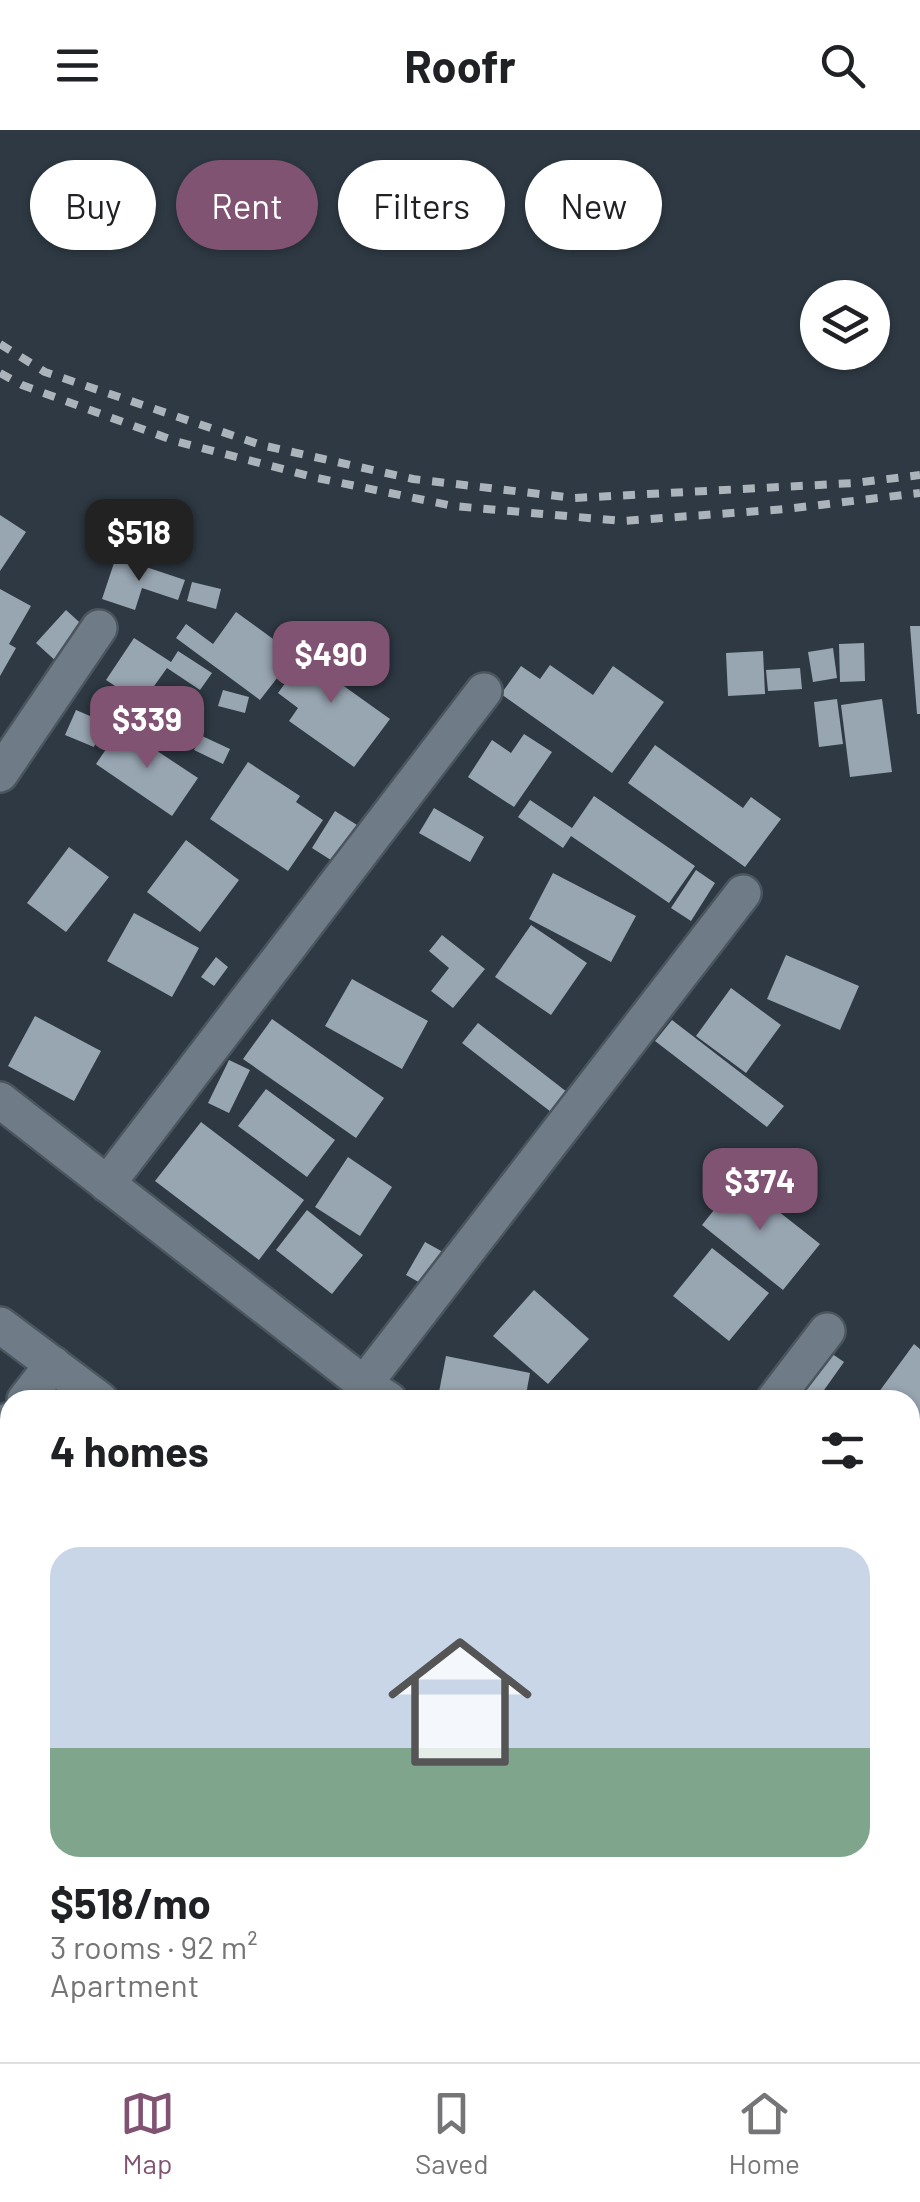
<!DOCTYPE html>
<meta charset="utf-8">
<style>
:root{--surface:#fff;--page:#f2f2f2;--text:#202124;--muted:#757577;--line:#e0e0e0;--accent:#805372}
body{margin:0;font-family:Barlow,sans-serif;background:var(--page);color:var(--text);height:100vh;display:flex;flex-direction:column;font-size:38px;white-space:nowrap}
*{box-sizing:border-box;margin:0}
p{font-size:32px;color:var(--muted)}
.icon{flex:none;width:55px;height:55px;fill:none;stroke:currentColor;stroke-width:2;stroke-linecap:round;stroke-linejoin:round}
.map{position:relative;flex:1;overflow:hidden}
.side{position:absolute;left:0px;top:1260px;width:920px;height:672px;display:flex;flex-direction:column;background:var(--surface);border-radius:30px 30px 0 0;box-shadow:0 2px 8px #0004}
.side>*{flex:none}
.hud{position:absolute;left:30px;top:30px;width:860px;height:90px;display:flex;gap:20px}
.tools{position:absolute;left:800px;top:150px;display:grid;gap:20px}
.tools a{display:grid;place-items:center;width:90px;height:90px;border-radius:50%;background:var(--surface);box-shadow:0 2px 8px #0004;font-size:50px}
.price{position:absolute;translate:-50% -85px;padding:0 22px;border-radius:20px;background:var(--accent);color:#fff;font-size:32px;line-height:65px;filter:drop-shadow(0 2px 5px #0008)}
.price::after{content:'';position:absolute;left:50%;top:60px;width:30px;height:22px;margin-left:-15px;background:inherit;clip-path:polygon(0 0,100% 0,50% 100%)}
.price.selected{background:#222;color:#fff}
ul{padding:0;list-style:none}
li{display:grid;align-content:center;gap:20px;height:530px;padding:0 50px}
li+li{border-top:2px solid var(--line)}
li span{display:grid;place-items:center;height:310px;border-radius:30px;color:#555}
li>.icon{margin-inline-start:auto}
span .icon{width:180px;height:180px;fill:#fffc;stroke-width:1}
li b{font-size:42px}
h2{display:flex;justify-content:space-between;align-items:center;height:120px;padding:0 50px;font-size:42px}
.tag{padding:0 35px;border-radius:45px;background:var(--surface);box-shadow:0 2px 8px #0004;font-size:35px;line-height:90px}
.tag.selected{background:var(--accent);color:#fff}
header{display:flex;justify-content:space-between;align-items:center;height:130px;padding:0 50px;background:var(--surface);font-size:45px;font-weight:700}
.tabs{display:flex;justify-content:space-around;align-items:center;height:140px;border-top:2px solid var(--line);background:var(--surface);font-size:28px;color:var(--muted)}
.tabs a{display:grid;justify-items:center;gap:5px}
.tabs .selected{color:var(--accent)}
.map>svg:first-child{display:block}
.building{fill:#98a6b2}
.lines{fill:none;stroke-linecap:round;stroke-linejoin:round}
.minor-casing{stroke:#4b555e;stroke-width:40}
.minor{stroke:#6f7c87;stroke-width:35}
.rail{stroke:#acb4bb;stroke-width:8;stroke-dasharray:12 12;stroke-linecap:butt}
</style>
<header><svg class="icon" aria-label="menu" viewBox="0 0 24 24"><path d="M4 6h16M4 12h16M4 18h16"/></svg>Roofr<svg class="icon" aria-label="search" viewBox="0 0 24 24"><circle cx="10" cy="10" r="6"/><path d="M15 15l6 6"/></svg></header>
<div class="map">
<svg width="920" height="1932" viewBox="0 0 920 1932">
<rect width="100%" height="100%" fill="#2e3943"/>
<!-- building -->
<g class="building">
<polygon points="0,385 26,402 0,441"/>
<polygon points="116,427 185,450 178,470 142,458 135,480 102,469"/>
<polygon points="192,452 221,459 216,479 187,471"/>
<polygon points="0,459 31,476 9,514 16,518 0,546"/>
<polygon points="66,480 88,500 58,533 36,513"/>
<polygon points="236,482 295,525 260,570 176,508 186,494 213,514"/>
<polygon points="910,496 920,496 920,584 917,584"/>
<polygon points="321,504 344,520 327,544 390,589 354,637 289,591 298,578 278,563"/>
<polygon points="134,508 171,532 178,521 212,543 200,560 167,538 147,566 164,577 159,585 106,550"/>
<polygon points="864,513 865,551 840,552 839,514"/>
<polygon points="833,518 837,548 813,552 808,522"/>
<polygon points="763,521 765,564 728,566 726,523"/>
<polygon points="550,535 593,565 613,536 664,572 612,643 501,564 521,536 540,549"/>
<polygon points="800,538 802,559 768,561 766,540"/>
<polygon points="223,560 249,567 245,583 218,576"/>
<polygon points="837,569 843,614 819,617 814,572"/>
<polygon points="882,569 892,642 850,647 841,575"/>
<polygon points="76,580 104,592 94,617 65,605"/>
<polygon points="121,597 198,648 172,686 96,634"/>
<polygon points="524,604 552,622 514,677 468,647 492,610 511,623"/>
<polygon points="202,606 230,619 223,634 194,620"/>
<polygon points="655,615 743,678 751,667 781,689 745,737 628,653"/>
<polygon points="248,632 300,666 296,672 323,690 288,741 210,689"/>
<polygon points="594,666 695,736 669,773 571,706 563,718 518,687 530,670 572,698"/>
<polygon points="434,678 484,707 470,732 419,703"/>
<polygon points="335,681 357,695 334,732 312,718"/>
<polygon points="186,710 239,750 200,802 147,762"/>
<polygon points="69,717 109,747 66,802 27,773"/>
<polygon points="696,740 715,753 691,791 671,778"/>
<polygon points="553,743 636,786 611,832 529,789"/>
<polygon points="134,783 199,818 172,867 107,831"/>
<polygon points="531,795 587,833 551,885 495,847"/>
<polygon points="442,805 485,839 453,878 431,861 449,838 429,821"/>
<polygon points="786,825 859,856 840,900 767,869"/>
<polygon points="216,827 228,837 214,856 201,847"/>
<polygon points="352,849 428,891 402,939 325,896"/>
<polygon points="731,858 781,895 746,943 696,906"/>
<polygon points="35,886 101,921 74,971 8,936"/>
<polygon points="272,889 384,968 356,1008 243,929"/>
<polygon points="672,890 784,976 767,997 655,911"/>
<polygon points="478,893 567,962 551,982 462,913"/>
<polygon points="229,930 250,940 229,983 208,973"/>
<polygon points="266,959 335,1010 307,1047 238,996"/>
<polygon points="201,992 304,1070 259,1130 155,1051"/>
<polygon points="348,1027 392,1057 360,1106 315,1077"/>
<polygon points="746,1040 762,1053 755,1063 820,1114 783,1160 702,1095"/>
<polygon points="307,1080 363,1125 332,1164 276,1120"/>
<polygon points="425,1112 443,1122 424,1155 406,1145"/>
<polygon points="712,1118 769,1163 729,1211 673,1166"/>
<polygon points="534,1160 589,1209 548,1254 493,1206"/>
<polygon points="914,1214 920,1219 920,1326 918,1329 910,1323 910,1270 873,1270"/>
<polygon points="828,1221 844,1232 817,1270 812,1270 800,1262"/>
<polygon points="446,1226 530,1243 525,1270 482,1270 439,1262"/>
<polygon points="910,1375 920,1383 920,1438 910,1431"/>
<polygon points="10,1376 10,1467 0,1462 0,1394"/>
<polygon points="910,1457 920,1464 920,1483 910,1496"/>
<polygon points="0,1490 10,1498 10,1560 7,1564 0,1559"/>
<polygon points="0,1624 10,1631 10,1672 0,1686"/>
<polygon points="10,1868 10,1922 26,1922 20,1932 0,1932 0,1921 9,1907 0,1902 0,1884"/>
<polygon points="130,1922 219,1922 229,1929 228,1932 138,1932 128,1926"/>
<polygon points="475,1922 512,1922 528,1932 470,1932"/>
<polygon points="855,1922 894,1922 907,1932 848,1932"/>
</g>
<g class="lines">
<defs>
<g id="minor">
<polyline points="0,644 99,498"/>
<polyline points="0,970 364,1254 389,1270"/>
<polyline points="107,1054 484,561"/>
<polyline points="0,1195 100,1270"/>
<polyline points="364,1254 743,763"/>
<polyline points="25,1270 53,1234"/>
<polyline points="774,1270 827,1201"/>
<polyline points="0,1303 10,1290"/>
<polyline points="910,1621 920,1608"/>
<polyline points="910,1648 920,1660"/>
<polyline points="910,1757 920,1742"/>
<polyline points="261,1922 274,1932"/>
<polyline points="93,1932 100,1922"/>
<polyline points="787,1932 794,1922"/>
</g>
</defs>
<!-- minor casing -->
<use href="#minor" class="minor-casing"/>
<!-- minor -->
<use href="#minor" class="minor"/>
<!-- rail -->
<g class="rail">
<polyline points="0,214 45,242 261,315 413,349 574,368 855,353 920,345"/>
<polyline points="0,243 22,255 175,311 317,348 453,376 623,391 786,379 920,363"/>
</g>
</g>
</svg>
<div class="tools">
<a><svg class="icon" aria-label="layers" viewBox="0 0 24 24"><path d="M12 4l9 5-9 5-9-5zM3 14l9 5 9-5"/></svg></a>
</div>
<b class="price selected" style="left:139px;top:454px">$518</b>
<b class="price" style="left:331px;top:576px">$490</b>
<b class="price" style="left:147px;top:641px">$339</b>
<b class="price" style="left:760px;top:1103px">$374</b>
<div class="hud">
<a class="tag">Buy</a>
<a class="tag selected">Rent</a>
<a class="tag">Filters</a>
<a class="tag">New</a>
</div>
<section class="side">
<h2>4 homes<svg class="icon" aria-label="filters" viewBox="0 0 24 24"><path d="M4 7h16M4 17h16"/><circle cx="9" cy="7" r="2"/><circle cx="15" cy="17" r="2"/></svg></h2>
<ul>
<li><span style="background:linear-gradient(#c9d6e8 65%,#7fa58c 0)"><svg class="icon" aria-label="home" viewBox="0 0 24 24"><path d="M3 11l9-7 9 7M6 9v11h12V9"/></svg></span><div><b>$518/mo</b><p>3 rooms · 92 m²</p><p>Apartment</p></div></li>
</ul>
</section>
</div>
<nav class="tabs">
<a class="selected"><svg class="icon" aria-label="map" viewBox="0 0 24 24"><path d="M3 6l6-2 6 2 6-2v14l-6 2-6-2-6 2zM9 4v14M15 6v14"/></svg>Map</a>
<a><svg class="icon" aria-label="saved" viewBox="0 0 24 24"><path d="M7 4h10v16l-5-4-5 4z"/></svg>Saved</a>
<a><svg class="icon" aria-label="home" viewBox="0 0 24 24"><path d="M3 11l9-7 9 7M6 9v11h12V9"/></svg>Home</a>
</nav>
